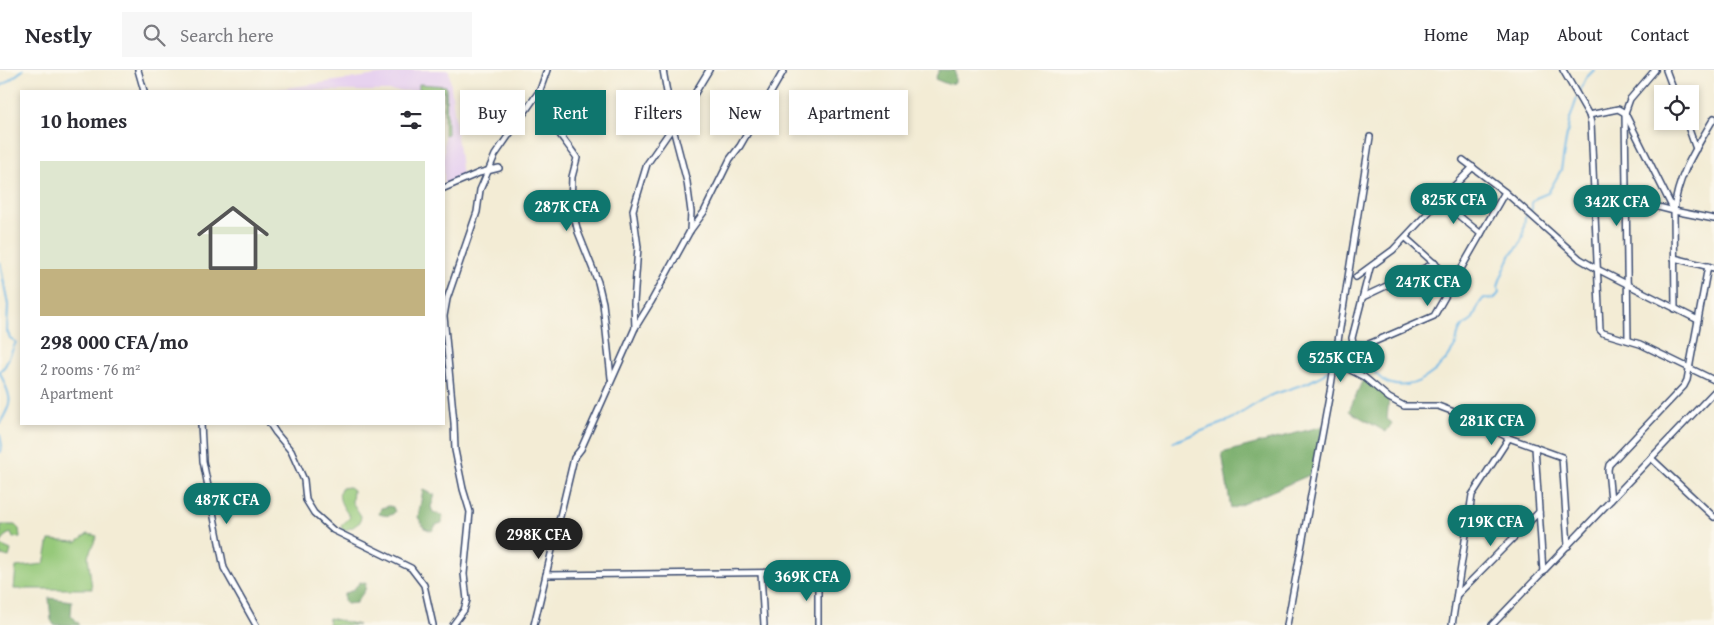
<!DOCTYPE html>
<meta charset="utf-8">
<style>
:root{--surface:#fff;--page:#f7f7f7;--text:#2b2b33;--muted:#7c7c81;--line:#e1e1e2;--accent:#0f766e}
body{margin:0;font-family:"Gentium Book Plus",serif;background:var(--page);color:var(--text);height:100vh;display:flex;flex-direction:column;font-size:19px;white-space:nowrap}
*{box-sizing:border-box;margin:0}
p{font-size:16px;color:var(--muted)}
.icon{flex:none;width:28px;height:28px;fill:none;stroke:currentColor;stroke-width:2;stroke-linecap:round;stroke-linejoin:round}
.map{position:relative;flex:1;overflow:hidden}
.panel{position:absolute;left:20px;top:20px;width:425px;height:335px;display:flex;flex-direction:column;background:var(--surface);border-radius:0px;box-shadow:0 2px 8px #0003}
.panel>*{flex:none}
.hud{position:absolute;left:460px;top:20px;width:475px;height:45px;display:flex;gap:10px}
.tools{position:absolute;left:1654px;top:15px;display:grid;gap:10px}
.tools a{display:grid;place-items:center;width:45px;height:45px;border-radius:0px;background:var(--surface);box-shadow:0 2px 8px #0003;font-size:25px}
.price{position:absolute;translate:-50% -42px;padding:0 11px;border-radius:18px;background:var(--accent);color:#fff;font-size:16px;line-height:32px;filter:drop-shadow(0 1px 2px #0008)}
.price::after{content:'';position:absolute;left:50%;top:30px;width:15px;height:11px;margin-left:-8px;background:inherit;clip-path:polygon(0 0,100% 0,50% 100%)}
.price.selected{background:#222;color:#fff}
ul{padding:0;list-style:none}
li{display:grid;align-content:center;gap:10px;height:265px;padding:0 20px}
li+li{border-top:1px solid var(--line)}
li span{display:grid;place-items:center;height:155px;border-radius:0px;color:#555}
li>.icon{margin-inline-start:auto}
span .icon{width:90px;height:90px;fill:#fffc;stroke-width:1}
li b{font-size:21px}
h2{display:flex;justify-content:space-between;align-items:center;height:60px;padding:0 20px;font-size:21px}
.chip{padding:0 18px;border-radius:0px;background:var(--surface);box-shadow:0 2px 8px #0003;font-size:18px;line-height:45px}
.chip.selected{background:var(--accent);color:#fff}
header{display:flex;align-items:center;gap:30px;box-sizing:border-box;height:70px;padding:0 25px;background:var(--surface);border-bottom:1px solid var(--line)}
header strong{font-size:24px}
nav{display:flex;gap:28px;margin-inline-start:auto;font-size:18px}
.search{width:350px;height:45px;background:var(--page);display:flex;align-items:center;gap:12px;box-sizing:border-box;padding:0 18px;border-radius:0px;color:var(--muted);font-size:19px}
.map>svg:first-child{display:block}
.built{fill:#e7d2ef}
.green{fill:#96c97a;stroke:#587c6c}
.forest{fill:#78ad6a;stroke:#4a6e64}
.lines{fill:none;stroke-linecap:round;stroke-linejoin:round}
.stream{stroke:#6eb7e6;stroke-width:2}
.street-casing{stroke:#3b4b70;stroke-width:8}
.street{stroke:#fff;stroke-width:5}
</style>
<header>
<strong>Nestly</strong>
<div class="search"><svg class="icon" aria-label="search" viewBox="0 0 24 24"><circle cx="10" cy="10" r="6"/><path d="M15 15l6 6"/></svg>Search here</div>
<nav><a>Home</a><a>Map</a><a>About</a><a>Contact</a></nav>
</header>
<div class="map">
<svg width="1714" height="555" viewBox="0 0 1714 555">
<rect width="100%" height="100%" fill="#fbf7ec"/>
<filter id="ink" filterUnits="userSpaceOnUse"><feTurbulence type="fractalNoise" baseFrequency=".02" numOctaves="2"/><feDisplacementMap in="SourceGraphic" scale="10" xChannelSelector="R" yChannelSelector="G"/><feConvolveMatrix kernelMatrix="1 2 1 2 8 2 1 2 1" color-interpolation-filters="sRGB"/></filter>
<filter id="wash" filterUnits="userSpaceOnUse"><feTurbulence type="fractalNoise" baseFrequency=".0096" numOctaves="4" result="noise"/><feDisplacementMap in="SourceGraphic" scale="20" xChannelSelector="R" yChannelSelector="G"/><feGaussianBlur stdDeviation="1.12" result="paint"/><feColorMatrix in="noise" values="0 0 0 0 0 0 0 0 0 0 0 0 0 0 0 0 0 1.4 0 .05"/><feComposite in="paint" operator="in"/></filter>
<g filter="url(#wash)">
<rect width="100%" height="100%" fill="#f3ecd5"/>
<!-- built -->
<polygon class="built" points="412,0 449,0 462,106 444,114 444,21 265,21"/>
<!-- green -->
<g class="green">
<polygon points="419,14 446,16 447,64 444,65 444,21 419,21"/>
<path d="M349,417l4,3 -1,12 9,14 -1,6 -7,5 -10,4 -2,-5 9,-9c-6,-9 -14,-18 -9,-29z"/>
<polygon points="1,455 15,455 19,459 20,467 13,468 11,463 6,465 0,475 11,480 9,487 2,485 0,486"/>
<polygon points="88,464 97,466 88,486 92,519 14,519 16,497 44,494 49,470 77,472"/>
<polygon points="329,548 359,555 328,555"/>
</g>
<!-- forest -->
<g class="forest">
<polygon points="939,0 955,0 955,13 947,14 935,9"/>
<polygon points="1364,307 1389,328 1387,349 1392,353 1386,362 1349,341"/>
<polygon points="1323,356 1314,403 1231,439 1222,383"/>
<polygon points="423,420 435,425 431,437 433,442 443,446 442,453 436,455 432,461 424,458 418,447"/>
<path d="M389,436l4,1 2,5c-5,5 -9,4 -16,2l2,-6z"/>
<polygon points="360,512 366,513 365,520 356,533 347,534 344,530 344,524 353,520"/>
<polygon points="49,528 72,531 71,545 80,555 54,555 51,550"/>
</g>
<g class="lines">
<!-- stream -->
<g class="stream">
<polyline points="0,17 23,0"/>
<polyline points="1579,23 1586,8 1594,0"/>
<polyline points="0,192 8,235 7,261 10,268 16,272 5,296 0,301"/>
<path d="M1338,288l3,-4c6,0 14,0 19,3 11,7 15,21 28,26 26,10 53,-13 66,-35 4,-6 2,-15 8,-21 3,-4 9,-3 11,-9 4,-8 4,-13 11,-20l10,1 5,-6 -1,-6 2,-7 11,-26 8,-8 4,-10 2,-18 7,-9v-6l4,-5 12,-5 13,-23 8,-48 8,-24"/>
<path d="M0,302c9,25 16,25 0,51"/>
<polyline points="0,365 2,376 0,382"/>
<polyline points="1173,372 1228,351 1269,326 1307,313 1323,305 1332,296"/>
</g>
</g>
</g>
<g filter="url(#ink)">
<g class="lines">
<defs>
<g id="street">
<polyline points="138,0 144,21"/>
<polyline points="663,0 668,28 670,47 687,112 691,142 690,161"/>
<polyline points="1563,0 1589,45 1591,53 1600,260 1603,263 1640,274 1714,310"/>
<polyline points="1666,0 1675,24"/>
<path d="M540,20c-2,21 26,51 37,68l-5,19 -1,27 7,28 20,50 5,21 8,75"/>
<polyline points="1589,45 1618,39 1625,43 1674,141 1675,239"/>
<polyline points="1686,51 1696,79"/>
<polyline points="1463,90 1505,122 1580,189 1597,199 1698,250"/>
<polyline points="444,118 479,103 499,98"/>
<polyline points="1627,129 1674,141 1714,149"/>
<polyline points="1440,130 1481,164"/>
<path d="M1674,141c3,-35 23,-64 40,-93"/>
<polyline points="1406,168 1454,211"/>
<polyline points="1674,188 1714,198"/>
<path d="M1370,198l-18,70 1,5c5,2 10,2 16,1l65,-28 71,-124"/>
<polyline points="1356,207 1393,180 1440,130 1473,97"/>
<polyline points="1363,227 1435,193"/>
<polyline points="635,258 634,233 638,177 633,140 647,94 686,38 709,0"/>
<polyline points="1628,270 1625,43 1630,29 1655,0"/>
<polyline points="1335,292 1364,307 1389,328 1404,336 1438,336 1470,348 1509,368"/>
<polyline points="201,354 203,391 224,498 256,555"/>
<polyline points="270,354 276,363 291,381 304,410 306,430 314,443 333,460 411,498 424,515 433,555"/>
<polyline points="1535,377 1543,502"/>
<polyline points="1651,388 1714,447"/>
<polyline points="1611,430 1608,400 1609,395 1684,316 1687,310 1708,196"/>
<polyline points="761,503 764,555"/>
<polyline points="546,505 808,502 815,505 818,511 818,555"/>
<polyline points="1457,525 1539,442"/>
<polyline points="453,555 464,540 467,530 464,504 470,442 463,419 455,380 454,353 444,246 447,229 477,142 480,120 495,85 540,20 547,0"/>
<polyline points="534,555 574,388 581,379 635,258 651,232 690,161 704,142 730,89 740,76 784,0"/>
<polyline points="1287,555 1330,322 1370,67"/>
<polyline points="1452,555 1472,425 1509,368 1562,387 1568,476"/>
<polyline points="1492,555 1714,322"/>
</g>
</defs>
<!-- street casing -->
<use href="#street" class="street-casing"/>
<!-- street -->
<use href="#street" class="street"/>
</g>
</g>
</svg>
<div class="tools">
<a><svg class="icon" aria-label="locate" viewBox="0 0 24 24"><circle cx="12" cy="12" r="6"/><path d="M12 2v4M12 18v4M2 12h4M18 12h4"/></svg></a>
</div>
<b class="price" style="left:1454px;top:155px">825K CFA</b>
<b class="price" style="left:1617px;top:157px">342K CFA</b>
<b class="price" style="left:567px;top:162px">287K CFA</b>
<b class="price" style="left:1428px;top:237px">247K CFA</b>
<b class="price" style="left:1341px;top:313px">525K CFA</b>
<b class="price" style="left:1492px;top:376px">281K CFA</b>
<b class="price" style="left:227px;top:455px">487K CFA</b>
<b class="price" style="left:1491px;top:477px">719K CFA</b>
<b class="price selected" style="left:539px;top:490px">298K CFA</b>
<b class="price" style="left:807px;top:532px">369K CFA</b>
<div class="hud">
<a class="chip">Buy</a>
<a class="chip selected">Rent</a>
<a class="chip">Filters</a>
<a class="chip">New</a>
<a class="chip">Apartment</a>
</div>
<section class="panel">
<h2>10 homes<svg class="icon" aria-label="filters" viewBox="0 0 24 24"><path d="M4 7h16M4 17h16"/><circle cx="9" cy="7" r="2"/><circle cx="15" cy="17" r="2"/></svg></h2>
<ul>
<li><span style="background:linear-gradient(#dfe7d0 70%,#c2b280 0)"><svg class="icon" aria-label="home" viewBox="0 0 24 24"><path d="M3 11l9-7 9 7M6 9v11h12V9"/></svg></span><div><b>298 000 CFA/mo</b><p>2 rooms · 76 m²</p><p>Apartment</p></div></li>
</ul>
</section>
</div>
